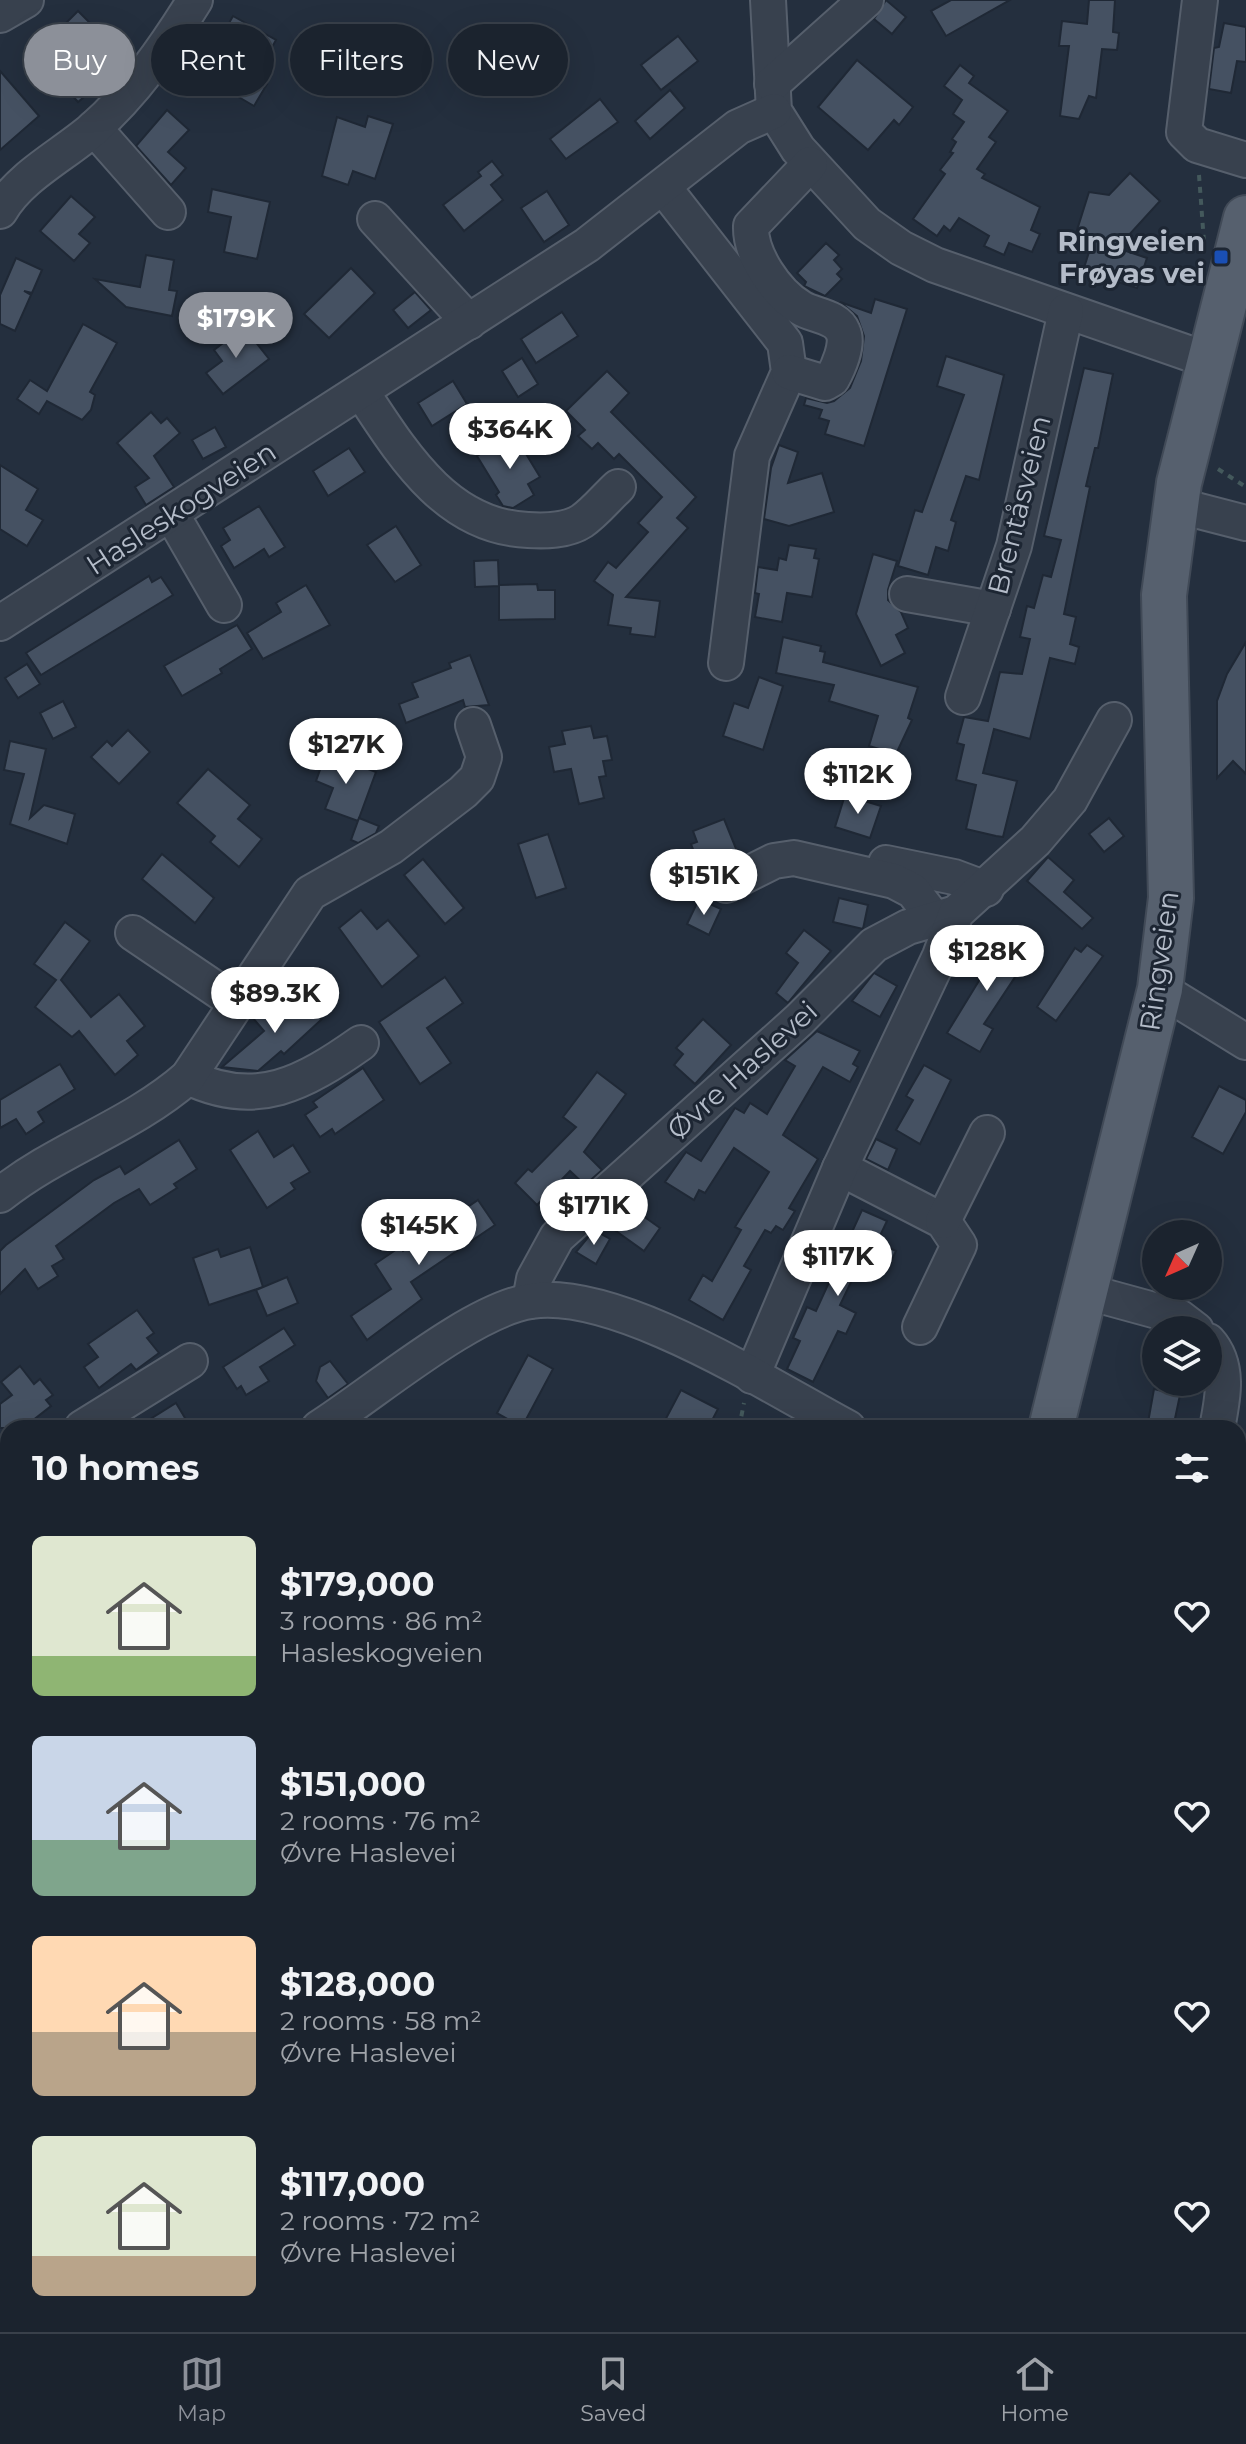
<!DOCTYPE html>
<meta charset="utf-8">
<style>
:root{--surface:#1b232e;--page:#282f3a;--text:#f1f3f6;--muted:#a0a4aa;--line:#39404a;--accent:#8c9099}
body{margin:0;font-family:Montserrat,sans-serif;background:var(--page);color:var(--text);height:100vh;display:flex;flex-direction:column;font-size:30px;white-space:nowrap}
*{box-sizing:border-box;margin:0}
p{font-size:26px;color:var(--muted)}
.icon{flex:none;width:44px;height:44px;fill:none;stroke:currentColor;stroke-width:2;stroke-linecap:round;stroke-linejoin:round}
.map{position:relative;flex:1;overflow:hidden}
.sheet{position:absolute;left:0px;top:1420px;width:1246px;height:912px;display:flex;flex-direction:column;background:var(--surface);border-radius:24px 24px 0 0;box-shadow:0 8px 32px #0002,0 0 0 2px var(--line)}
.sheet>*{flex:none}
.hud{position:absolute;left:24px;top:24px;width:800px;height:72px;display:flex;gap:16px}
.needle{width:52px;rotate:225deg}
.fabs{position:absolute;left:1142px;top:1220px;display:grid;gap:16px}
.fabs a{display:grid;place-items:center;width:80px;height:80px;border-radius:50%;background:var(--surface);box-shadow:0 8px 32px #0002,0 0 0 2px var(--line);font-size:40px}
.price{position:absolute;translate:-50% -68px;padding:0 18px;border-radius:28px;background:#fff;color:#222;font-size:26px;line-height:52px;filter:drop-shadow(0 2px 4px #0008)}
.price::after{content:'';position:absolute;left:50%;top:48px;width:24px;height:18px;margin-left:-12px;background:inherit;clip-path:polygon(0 0,100% 0,50% 100%)}
.price.selected{background:var(--accent);color:#fff}
ul{padding:0;list-style:none}
li{display:flex;align-items:center;gap:24px;height:200px;padding:0 32px}
li span{display:grid;place-items:center;flex:none;width:224px;height:160px;border-radius:12px;color:#555}
li>.icon{margin-inline-start:auto}
span .icon{width:96px;height:96px;fill:#fffc;stroke-width:1}
li b{font-size:34px}
h2{display:flex;justify-content:space-between;align-items:center;height:96px;padding:0 32px;font-size:34px}
.pill{padding:0 28px;border-radius:36px;background:var(--surface);box-shadow:0 8px 32px #0002,0 0 0 2px var(--line);font-size:28px;line-height:72px}
.pill.selected{background:var(--accent);color:#fff}
.tab-bar{display:flex;justify-content:space-around;align-items:center;height:112px;border-top:2px solid var(--line);background:var(--surface);font-size:22px;color:var(--muted)}
.tab-bar a{display:grid;justify-items:center;gap:4px}
.tab-bar .selected{color:var(--accent)}
.map>svg:first-child{display:block}
.building{fill:#455162;stroke:#1f2835;stroke-width:2}
.lines{fill:none;stroke-linecap:round;stroke-linejoin:round}
.minor-casing{stroke:#565f6c;stroke-width:38}
.major-casing{stroke:#414a57;stroke-width:48}
.path{stroke:#44595c;stroke-width:4;stroke-dasharray:6 6;stroke-linecap:butt}
.minor{stroke:#38414e;stroke-width:34}
.major{stroke:#56606e;stroke-width:44}
.transit-dot{fill:#1a4fb4;stroke:#1d2633;stroke-width:3}
.labels{text-anchor:middle;stroke-width:6;stroke-linejoin:round;paint-order:stroke}
.poi-label{font-size:28px;font-weight:bold;fill:#b4bcc9;stroke:#1d2633;text-anchor:end}
.street-label{font-size:28px;fill:#b4bcc9;stroke:#1d2633}
</style>
<div class="map">
<svg width="1246" height="2332" viewBox="0 0 1246 2332">
<rect width="100%" height="100%" fill="#242f3e"/>
<!-- building -->
<g class="building">
<polygon points="886,0 906,17 892,34 874,19"/>
<polygon points="951,0 1010,0 946,36 931,11"/>
<polygon points="1089,0 1115,0 1113,32 1119,33 1117,50 1102,49 1096,98 1089,96 1079,119 1060,116 1069,46 1059,46 1062,21 1087,24"/>
<polygon points="78,11 115,48 89,74 55,34"/>
<polygon points="233,16 276,40 258,73 215,48"/>
<polygon points="1224,23 1246,27 1246,62 1237,61 1231,93 1209,89 1214,48 1219,47"/>
<polygon points="678,36 698,61 661,90 641,65"/>
<polygon points="857,60 913,107 899,125 894,120 868,150 818,107"/>
<polygon points="960,65 974,76 969,83 1008,111 989,137 996,142 977,169 985,174 982,178 1040,207 1031,230 1040,234 1032,252 1009,243 1004,255 984,246 989,236 959,218 950,231 944,226 937,236 913,219 945,174 940,170 953,153 950,152 956,142 952,139 964,122 953,114 962,100 944,86"/>
<polygon points="81,69 96,87 78,102 63,85"/>
<polygon points="243,70 267,84 254,106 230,92"/>
<polygon points="0,71 39,116 0,150"/>
<polygon points="670,90 685,108 650,139 635,121"/>
<polygon points="600,99 618,122 566,159 550,139"/>
<polygon points="167,110 189,130 168,152 186,168 171,185 136,146"/>
<polygon points="368,116 393,124 375,179 353,171 348,185 322,176 337,117 365,127"/>
<polygon points="492,161 503,175 491,185 503,200 464,231 443,205 481,176 478,172"/>
<polygon points="1130,173 1160,201 1117,248 1147,258 1137,288 1083,271 1089,252 1072,246 1089,192 1109,195"/>
<polygon points="212,189 270,202 257,259 224,252 231,217 208,212"/>
<polygon points="547,191 569,225 544,242 521,208"/>
<polygon points="71,196 95,217 79,234 90,243 74,261 40,231"/>
<polygon points="826,243 839,255 834,260 842,269 837,274 842,279 825,296 804,286 806,282 797,273"/>
<polygon points="146,255 174,260 169,290 177,291 172,316 126,307 95,279 140,287"/>
<polygon points="16,258 42,270 32,293 24,291 31,295 15,331 0,324 0,295"/>
<polygon points="351,268 375,293 329,338 304,314"/>
<polygon points="415,292 431,310 408,328 393,310"/>
<polygon points="875,299 907,309 864,446 825,434 829,421 819,418 822,410 804,405 806,398 827,403 834,401 850,388 861,361 864,336 857,316 840,302 871,313"/>
<polygon points="562,312 578,336 536,363 521,339"/>
<polygon points="83,324 117,343 90,392 95,395 91,410 82,420 47,401 39,414 17,399 30,380 47,391"/>
<polygon points="244,327 269,359 223,394 206,373 222,361 214,350"/>
<polygon points="946,356 1004,375 979,480 966,476 951,520 956,522 948,551 936,547 928,575 898,566 915,510 922,512 964,395 937,386"/>
<polygon points="522,358 538,384 518,397 502,371"/>
<polygon points="1084,368 1113,374 1098,448 1095,448 1086,486 1090,487 1064,614 1076,617 1070,644 1079,647 1075,664 1050,658 1030,739 994,729 983,773 1017,781 1003,837 996,836 966,829 976,785 956,780 964,745 957,743 964,717 988,721 1000,672 1022,674 1030,639 1020,637 1027,606 1034,608 1043,575 1051,577 1061,540 1044,536"/>
<polygon points="607,371 629,393 611,412 696,497 677,518 688,528 626,597 660,601 655,637 630,634 631,628 608,625 613,595 594,581 608,562 616,568 648,532 638,523 662,497 619,454 614,459 598,443 592,449 578,436 585,430 566,411"/>
<polygon points="453,381 467,404 432,426 418,403"/>
<polygon points="151,412 161,423 167,418 180,433 154,456 174,487 146,505 135,487 149,478 117,443"/>
<polygon points="215,427 226,447 203,459 192,440"/>
<polygon points="514,434 540,477 528,484 534,495 513,508 503,506 496,495 499,492 477,456"/>
<polygon points="779,445 798,452 788,483 822,473 834,512 789,526 764,519 771,468"/>
<polygon points="349,448 365,472 328,496 313,471"/>
<polygon points="0,465 38,489 26,510 43,520 27,546 0,529"/>
<polygon points="259,506 285,547 269,557 264,549 234,568 221,546 230,540 223,528"/>
<polygon points="396,526 421,565 395,582 367,545"/>
<polygon points="789,545 816,549 814,558 819,559 812,597 787,593 782,622 755,617 759,594 755,593 758,567 777,570 779,558 786,560"/>
<polygon points="873,554 897,561 888,590 888,600 901,612 908,628 896,635 905,653 881,666 856,614"/>
<polygon points="498,560 499,585 537,584 538,590 555,590 555,619 499,620 499,586 475,587 474,561"/>
<polygon points="149,576 152,582 161,577 173,595 41,675 26,653"/>
<polygon points="306,585 330,625 263,659 247,633 281,612 276,603"/>
<polygon points="237,625 252,649 220,669 222,673 182,696 164,666"/>
<polygon points="783,637 821,646 820,651 825,652 823,662 918,687 908,718 912,720 896,754 869,746 878,716 829,701 834,685 776,673"/>
<polygon points="1246,642 1246,774 1233,761 1217,778 1217,701 1227,674"/>
<polygon points="470,655 489,705 465,707 463,700 406,723 399,704 418,697 412,683 451,668 449,663"/>
<polygon points="27,664 40,684 18,698 5,678"/>
<polygon points="759,677 783,686 763,750 723,736 734,703 748,708"/>
<polygon points="63,701 76,727 53,739 40,713"/>
<polygon points="591,726 594,738 607,736 612,760 603,761 606,776 599,777 604,798 579,804 571,769 554,772 549,747 565,744 562,731"/>
<polygon points="128,730 150,752 119,784 91,757 107,741 112,746"/>
<polygon points="10,741 46,749 30,818 44,805 75,814 67,844 10,824 24,774 4,770"/>
<polygon points="326,753 376,772 358,821 325,809 333,788 316,781"/>
<polygon points="208,769 250,805 238,819 262,839 239,867 210,842 215,836 177,803"/>
<polygon points="845,795 881,806 870,838 835,827"/>
<polygon points="359,818 379,826 376,833 358,843 351,840"/>
<polygon points="1109,818 1124,836 1104,852 1089,834"/>
<polygon points="724,819 739,856 703,876 691,844 697,842 693,831"/>
<polygon points="548,834 566,888 536,898 518,844"/>
<polygon points="162,854 214,898 195,923 142,879"/>
<polygon points="1048,857 1074,880 1064,892 1093,918 1082,929 1027,881"/>
<polygon points="423,859 464,908 445,924 404,875"/>
<polygon points="839,898 868,905 863,929 833,922"/>
<polygon points="699,899 721,909 709,935 687,924"/>
<polygon points="361,910 377,929 388,920 419,956 382,987 339,928"/>
<polygon points="65,922 90,941 61,980 91,1017 119,994 145,1026 127,1041 138,1055 115,1075 79,1031 72,1037 35,1007 56,980 34,964"/>
<polygon points="804,930 831,951 788,1003 776,993 798,963 786,953"/>
<polygon points="991,936 1011,951 1015,946 1029,956 984,1024 993,1029 980,1052 947,1033 988,966 976,957"/>
<polygon points="1087,945 1103,956 1056,1021 1037,1007 1075,948 1081,952"/>
<polygon points="874,973 897,986 880,1017 852,1001"/>
<polygon points="445,977 463,1003 427,1028 451,1063 420,1084 379,1022"/>
<polygon points="303,998 322,1019 284,1054 281,1051 258,1071 222,1067 264,1031 253,1018 274,1000 286,1014"/>
<polygon points="703,1019 731,1045 695,1084 674,1065 683,1054 676,1048"/>
<polygon points="817,1031 860,1051 853,1064 858,1067 850,1082 823,1067 783,1135 818,1159 789,1208 795,1211 783,1230 776,1226 771,1233 765,1230 744,1266 751,1270 723,1320 689,1300 703,1275 712,1281 741,1230 735,1227 769,1172 734,1148 705,1193 699,1190 694,1200 665,1182 686,1152 701,1161 735,1108 744,1113 750,1103 767,1114 795,1066 785,1060"/>
<polygon points="60,1064 75,1089 38,1112 44,1122 26,1134 16,1119 0,1128 0,1100"/>
<polygon points="924,1065 951,1080 920,1144 896,1130 913,1100 906,1096"/>
<polygon points="363,1068 384,1100 335,1134 332,1129 320,1137 305,1115 317,1107 313,1102"/>
<polygon points="597,1072 626,1094 584,1152 602,1170 585,1185 570,1171 537,1205 515,1183 528,1169 532,1172 576,1127 563,1117"/>
<polygon points="1219,1086 1246,1100 1246,1112 1223,1154 1192,1137"/>
<polygon points="258,1131 274,1157 293,1145 310,1172 291,1183 295,1189 267,1208 230,1150"/>
<polygon points="876,1139 897,1149 888,1170 866,1159"/>
<polygon points="179,1140 197,1169 174,1184 177,1188 150,1205 139,1189 114,1203 56,1246 64,1259 52,1266 58,1276 38,1289 25,1269 0,1294 0,1251 6,1245 94,1180 120,1166 125,1174"/>
<polygon points="478,1200 495,1225 411,1282 422,1299 367,1340 351,1316 391,1289 375,1264 400,1247 403,1251"/>
<polygon points="632,1208 660,1228 644,1251 616,1231"/>
<polygon points="862,1210 887,1221 877,1242 896,1251 888,1268 863,1257 840,1305 856,1313 846,1334 838,1331 813,1382 787,1369 800,1341 793,1338 807,1307 816,1311"/>
<polygon points="594,1230 610,1239 596,1264 576,1252"/>
<polygon points="250,1247 263,1287 209,1305 193,1258 218,1249 221,1257"/>
<polygon points="287,1277 298,1303 267,1316 256,1290"/>
<polygon points="137,1310 154,1333 147,1338 159,1353 136,1370 131,1364 99,1388 84,1367 98,1357 88,1344"/>
<polygon points="284,1328 295,1345 260,1367 269,1381 246,1395 241,1386 237,1389 223,1367"/>
<polygon points="528,1355 553,1369 522,1427 497,1413"/>
<polygon points="330,1361 348,1384 328,1398 316,1381 320,1367"/>
<polygon points="20,1366 34,1384 40,1379 53,1395 46,1400 51,1406 23,1428 0,1428 0,1404 12,1395 1,1382"/>
<polygon points="1154,1389 1180,1395 1173,1428 1147,1428"/>
<polygon points="681,1390 718,1409 708,1428 661,1428"/>
<polygon points="176,1403 191,1428 136,1428"/>
</g>
<g class="lines">
<defs>
<g id="minor">
<polyline points="768,0 774,111 798,149 867,224 901,248 935,265 1208,360"/>
<polyline points="1200,0 1184,132 1197,145 1246,160"/>
<polyline points="0,15 26,0"/>
<polyline points="772,84 866,0"/>
<polyline points="94,128 168,212"/>
<polyline points="664,188 785,343 789,372 752,456 726,663"/>
<path d="M0,211c19,-34 63,-56 92,-81 42,-37 74,-83 103,-130"/>
<polyline points="375,219 469,322"/>
<path d="M789,372l36,11 7,-4c6,-11 17,-35 11,-47 -6,-16 -29,-16 -42,-24 -25,-15 -51,-53 -50,-82l59,-62"/>
<path d="M361,391c41,62 85,136 167,139 17,1 39,1 54,-9 13,-9 24,-23 36,-34"/>
<polyline points="1176,505 1246,523"/>
<polyline points="172,515 224,605"/>
<polyline points="907,594 993,609"/>
<polyline points="0,623 587,245 738,127 774,111"/>
<polyline points="963,697 1014,546 1066,311"/>
<polyline points="886,863 954,877 986,889"/>
<polyline points="726,885 774,861 794,858 894,881 913,891 933,917"/>
<polyline points="133,933 235,1002"/>
<polyline points="1160,989 1246,1042"/>
<path d="M188,1077c69,33 116,6 173,-34"/>
<polyline points="840,1168 943,1221 959,1245 920,1327"/>
<path d="M0,1195c59,-47 131,-68 188,-118l122,-184 81,-46 72,-55 14,-14 7,-21 -11,-32"/>
<polyline points="943,1221 987,1133"/>
<polyline points="1084,1291 1179,1317 1196,1330"/>
<polyline points="530,1301 534,1279 557,1237 799,1020 874,945 908,927 956,913"/>
<path d="M1208,1341c22,24 15,57 9,87"/>
<polyline points="752,1376 840,1168 940,956 956,913 1035,841 1070,800 1114,720"/>
<polyline points="82,1428 190,1361"/>
<path d="M319,1428c55,-35 152,-118 212,-127 87,-13 240,86 317,127"/>
<polyline points="0,1620 8,1615"/>
<polyline points="1238,1630 1246,1631"/>
<polyline points="1238,1839 1246,1838"/>
<polyline points="1238,2250 1246,2266"/>
</g>
<g id="major">
<polyline points="1051,1428 1160,989 1171,898 1164,595 1179,483 1246,218"/>
<polyline points="1075,2324 1078,2332"/>
</g>
</defs>
<!-- minor casing -->
<use href="#minor" class="minor-casing"/>
<!-- major casing -->
<use href="#major" class="major-casing"/>
<!-- path -->
<g class="path">
<polyline points="1199,175 1204,242"/>
<polyline points="1218,469 1246,487"/>
<polyline points="739,1428 744,1403"/>
<polyline points="640,2332 641,2324"/>
</g>
<!-- minor -->
<use href="#minor" class="minor"/>
<!-- major -->
<use href="#major" class="major"/>
</g>
<!-- markers -->
<rect class="transit-dot" x="1213" y="249" width="16" height="16" rx="4"/>
<g class="labels">
<!-- poi labels -->
<g class="poi-label">
<text x="1205" y="251">Ringveien<tspan x="1205" dy="32">Frøyas vei</tspan></text>
</g>
<!-- street labels -->
<g class="street-label">
<text transform="translate(1019 505) rotate(-76)" y="10">Brentåsveien</text>
<text transform="translate(181 508) rotate(-33)" y="10">Hasleskogveien</text>
<text transform="translate(1159 961) rotate(-82)" y="10">Ringveien</text>
<text transform="translate(742 1070) rotate(-42)" y="10">Øvre Haslevei</text>
</g>
</g>
</svg>
<div class="fabs">
<a><svg class="needle" viewBox="-14 -14 28 28"><path d="M0-13l5 13h-10z" fill="#e53935"/><path d="M0 13l5-13h-10z" fill="#a0a4aa"/></svg></a>
<a><svg class="icon" aria-label="layers" viewBox="0 0 24 24"><path d="M12 4l9 5-9 5-9-5zM3 14l9 5 9-5"/></svg></a>
</div>
<b class="price selected" style="left:236px;top:360px">$179K</b>
<b class="price" style="left:510px;top:471px">$364K</b>
<b class="price" style="left:346px;top:786px">$127K</b>
<b class="price" style="left:858px;top:816px">$112K</b>
<b class="price" style="left:704px;top:917px">$151K</b>
<b class="price" style="left:987px;top:993px">$128K</b>
<b class="price" style="left:275px;top:1035px">$89.3K</b>
<b class="price" style="left:594px;top:1247px">$171K</b>
<b class="price" style="left:419px;top:1267px">$145K</b>
<b class="price" style="left:838px;top:1298px">$117K</b>
<div class="hud">
<a class="pill selected">Buy</a>
<a class="pill">Rent</a>
<a class="pill">Filters</a>
<a class="pill">New</a>
</div>
<section class="sheet">
<h2>10 homes<svg class="icon" aria-label="filters" viewBox="0 0 24 24"><path d="M4 7h16M4 17h16"/><circle cx="9" cy="7" r="2"/><circle cx="15" cy="17" r="2"/></svg></h2>
<ul>
<li><span style="background:linear-gradient(#dfe7d0 75%,#8fb573 0)"><svg class="icon" aria-label="home" viewBox="0 0 24 24"><path d="M3 11l9-7 9 7M6 9v11h12V9"/></svg></span><div><b>$179,000</b><p>3 rooms · 86 m²</p><p>Hasleskogveien</p></div><svg class="icon" aria-label="heart" viewBox="0 0 24 24"><path d="M12 20l-8-8c-3-5 5-10 8-4 3-6 11-1 8 4z"/></svg></li>
<li><span style="background:linear-gradient(#c9d6e8 65%,#7fa58c 0)"><svg class="icon" aria-label="home" viewBox="0 0 24 24"><path d="M3 11l9-7 9 7M6 9v11h12V9"/></svg></span><div><b>$151,000</b><p>2 rooms · 76 m²</p><p>Øvre Haslevei</p></div><svg class="icon" aria-label="heart" viewBox="0 0 24 24"><path d="M12 20l-8-8c-3-5 5-10 8-4 3-6 11-1 8 4z"/></svg></li>
<li><span style="background:linear-gradient(#ffd9b3 60%,#b9a48a 0)"><svg class="icon" aria-label="home" viewBox="0 0 24 24"><path d="M3 11l9-7 9 7M6 9v11h12V9"/></svg></span><div><b>$128,000</b><p>2 rooms · 58 m²</p><p>Øvre Haslevei</p></div><svg class="icon" aria-label="heart" viewBox="0 0 24 24"><path d="M12 20l-8-8c-3-5 5-10 8-4 3-6 11-1 8 4z"/></svg></li>
<li><span style="background:linear-gradient(#dfe7d0 75%,#b9a48a 0)"><svg class="icon" aria-label="home" viewBox="0 0 24 24"><path d="M3 11l9-7 9 7M6 9v11h12V9"/></svg></span><div><b>$117,000</b><p>2 rooms · 72 m²</p><p>Øvre Haslevei</p></div><svg class="icon" aria-label="heart" viewBox="0 0 24 24"><path d="M12 20l-8-8c-3-5 5-10 8-4 3-6 11-1 8 4z"/></svg></li>
</ul>
</section>
</div>
<nav class="tab-bar">
<a class="selected"><svg class="icon" aria-label="map" viewBox="0 0 24 24"><path d="M3 6l6-2 6 2 6-2v14l-6 2-6-2-6 2zM9 4v14M15 6v14"/></svg>Map</a>
<a><svg class="icon" aria-label="saved" viewBox="0 0 24 24"><path d="M7 4h10v16l-5-4-5 4z"/></svg>Saved</a>
<a><svg class="icon" aria-label="home" viewBox="0 0 24 24"><path d="M3 11l9-7 9 7M6 9v11h12V9"/></svg>Home</a>
</nav>
